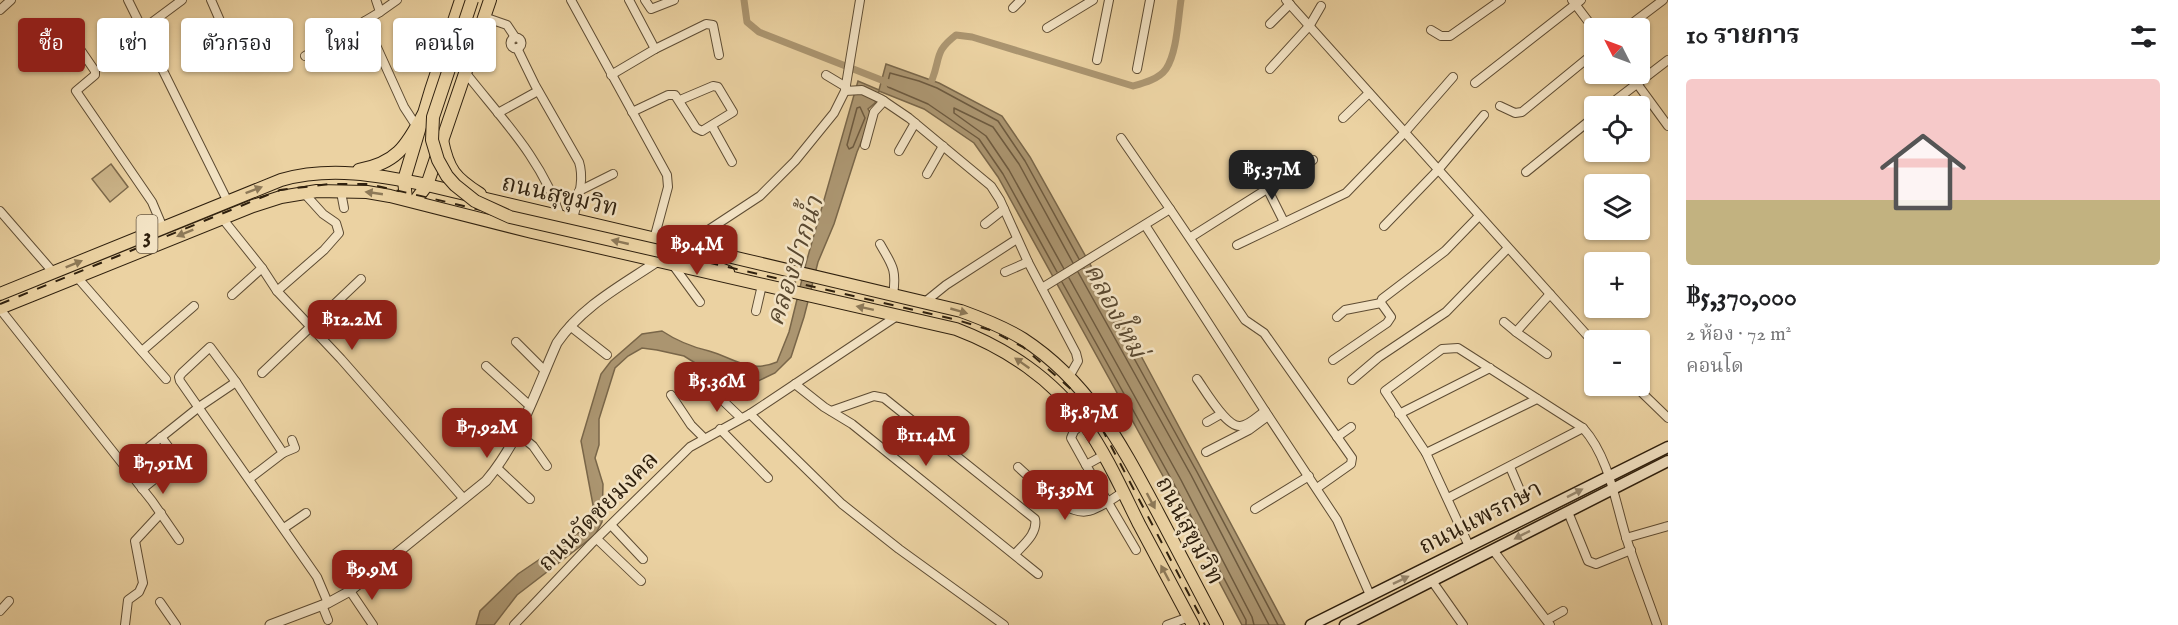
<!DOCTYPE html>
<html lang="th">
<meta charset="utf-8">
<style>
:root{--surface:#fff;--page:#f2f2f2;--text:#202124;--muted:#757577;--accent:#8f2418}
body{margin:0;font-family:"IM FELL English","Noto Serif Thai",serif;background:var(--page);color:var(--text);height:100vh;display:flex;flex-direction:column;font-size:22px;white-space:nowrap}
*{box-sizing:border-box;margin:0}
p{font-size:20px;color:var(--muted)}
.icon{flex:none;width:33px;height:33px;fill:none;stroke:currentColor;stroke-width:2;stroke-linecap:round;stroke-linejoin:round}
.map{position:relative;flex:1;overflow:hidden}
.panel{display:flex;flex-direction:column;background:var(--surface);width:510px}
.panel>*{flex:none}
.hud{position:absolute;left:18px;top:18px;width:570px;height:54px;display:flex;gap:12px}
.needle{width:39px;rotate:312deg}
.controls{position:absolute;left:1584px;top:18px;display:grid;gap:12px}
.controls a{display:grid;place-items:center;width:66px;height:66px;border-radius:6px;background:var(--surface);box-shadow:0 2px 4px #0004;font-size:30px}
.price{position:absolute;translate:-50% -51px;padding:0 14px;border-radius:12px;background:var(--accent);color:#fff;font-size:20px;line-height:39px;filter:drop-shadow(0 2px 3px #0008)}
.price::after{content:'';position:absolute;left:50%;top:36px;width:18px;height:14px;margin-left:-9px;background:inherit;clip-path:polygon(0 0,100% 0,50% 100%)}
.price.active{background:#222;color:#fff}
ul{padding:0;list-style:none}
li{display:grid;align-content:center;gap:12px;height:318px;padding:0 18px}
li span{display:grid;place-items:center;height:186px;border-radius:6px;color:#555}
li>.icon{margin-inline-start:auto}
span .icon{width:108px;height:108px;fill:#fffc;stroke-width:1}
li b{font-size:26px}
h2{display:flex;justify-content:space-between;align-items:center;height:72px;padding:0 18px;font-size:26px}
.tag{padding:0 21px;border-radius:6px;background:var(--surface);box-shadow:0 2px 4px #0004;font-size:21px;line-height:54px}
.tag.active{background:var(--accent);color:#fff}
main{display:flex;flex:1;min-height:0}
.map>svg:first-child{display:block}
.green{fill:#cbb489;stroke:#7d6a4c;stroke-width:1.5}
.water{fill:#ab9570;stroke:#796649;stroke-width:1.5}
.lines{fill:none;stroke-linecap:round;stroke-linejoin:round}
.shore{stroke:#6d5a3f;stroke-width:1.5}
.canal{stroke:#ab9570;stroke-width:7}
.minor-casing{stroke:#5e4c33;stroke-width:10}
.tertiary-casing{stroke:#5e4c33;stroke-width:11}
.secondary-casing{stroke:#2f200e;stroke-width:13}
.primary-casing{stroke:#2f200e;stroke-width:14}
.trunk-casing{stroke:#2f200e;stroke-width:14}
.minor{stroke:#f2e2c3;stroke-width:8}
.tertiary{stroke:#f2e2c3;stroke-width:9}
.secondary{stroke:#f2e2c3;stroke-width:10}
.primary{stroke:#ebd2a2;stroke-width:12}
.trunk{stroke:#ebd2a2;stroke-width:12}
.rail{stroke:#2f200e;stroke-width:2;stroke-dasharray:10 10;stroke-linecap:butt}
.trunk-bridge-casing{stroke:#2f200e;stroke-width:14;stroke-linecap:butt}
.trunk-bridge{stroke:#ebd2a2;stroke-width:12}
.oneway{fill:#8d7958}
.oneway2{fill:#9a8b72}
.labels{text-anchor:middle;stroke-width:5;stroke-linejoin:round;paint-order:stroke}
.shield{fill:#f2e2c3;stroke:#6a5a44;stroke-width:1.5}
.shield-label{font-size:22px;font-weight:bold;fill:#2f200e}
.street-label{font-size:24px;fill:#2f200e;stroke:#f2e2c3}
.water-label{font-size:26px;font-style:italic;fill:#5a4930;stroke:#f2e2c3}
</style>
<main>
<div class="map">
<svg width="1668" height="625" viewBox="0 0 1668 625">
<rect width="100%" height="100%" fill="#ebd2a2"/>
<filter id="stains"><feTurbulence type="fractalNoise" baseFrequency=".00333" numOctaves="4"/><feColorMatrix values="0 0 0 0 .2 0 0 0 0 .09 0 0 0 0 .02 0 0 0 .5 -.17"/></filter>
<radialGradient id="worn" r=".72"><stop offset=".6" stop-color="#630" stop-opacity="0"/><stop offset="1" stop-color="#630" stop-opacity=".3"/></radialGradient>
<!-- green -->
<polygon class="green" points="111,164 128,187 110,202 92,179"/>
<!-- water -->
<path class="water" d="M886,64l53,19 63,33 28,41 102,182 153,286h-43l-73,-138 -171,-310 -24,-34 -50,-34 -45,-18 -4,12 -7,6 4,7 -15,36 -23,72 -16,38 -14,55 -13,40 -16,16 -19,9 -9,-4 -15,-1 -27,-8 -21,-13 -27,-6 -15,-2 -14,8 -13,12 -16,51v26l-4,13 8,26 -1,38 -7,13 -78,60 -23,30h-18l4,-14 38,-37 69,-47 6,-22 -12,-64 20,-67 10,-13 31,-27 20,-3c15,10 30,16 47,20 25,7 40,23 68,11l12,-30 17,-69 52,-182 21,9z"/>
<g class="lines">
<!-- shore -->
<g class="shore">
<polygon points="860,107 865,118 853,147 849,149 847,145 857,108"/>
<polyline points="1084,268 1197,472 1278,625"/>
<polyline points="1064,269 1009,170 986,136 954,113 954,108 993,127 1019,164 1073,263"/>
<polyline points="1057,272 1003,174 979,139 928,104 888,87 887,85 890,73 919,81 937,88 998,121 1025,161 1079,259"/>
<polyline points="1078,272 1191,475 1269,625"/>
<polyline points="1069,278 1181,480 1252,617 1254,625"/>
<polyline points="1062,282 1174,484 1246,620 1246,625"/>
</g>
<!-- canal -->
<g class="canal">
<polyline points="744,0 747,22 759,32 889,83"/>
<path d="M932,80c9,-23 2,-28 24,-45l16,2 161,49c11,-3 26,-7 33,-17 11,-16 12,-50 15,-69"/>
</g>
<defs>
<g id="minor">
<polyline points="128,0 227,200"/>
<polyline points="211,0 235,55"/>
<polyline points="571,0 667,175 668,187 654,239"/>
<polyline points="629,0 655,49"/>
<polyline points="645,0 651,9 674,0"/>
<polyline points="1286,0 1594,343"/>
<polyline points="1572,0 1594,29"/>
<polyline points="1013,8 1021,0"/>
<polyline points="0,10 11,0"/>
<polyline points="380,12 397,0"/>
<polyline points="484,17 507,25 515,37"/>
<polyline points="365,21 380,12 376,0"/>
<polyline points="1270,24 1290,4"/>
<polyline points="1047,28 1093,0"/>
<polyline points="1626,28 1663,0"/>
<polyline points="143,29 182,0"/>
<polyline points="1431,30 1441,36 1450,36 1501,0"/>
<polyline points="71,36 95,71 95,75 76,91 152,202 163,228"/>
<circle cx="516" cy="43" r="5.5"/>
<path d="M517,48l18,37 44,77c6,19 -2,39 -6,57"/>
<polyline points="305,56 365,21 404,107 417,127"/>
<polyline points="1097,60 1109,0"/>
<polyline points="1137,69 1150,0"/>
<polyline points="1270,69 1310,25 1321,6"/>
<path d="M465,72c35,45 78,88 95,144"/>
<polyline points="1630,74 1668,126"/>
<polyline points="611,75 655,49 706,24 713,25 719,55"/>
<polyline points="826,75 846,87"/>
<polyline points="1475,83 1581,0"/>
<polyline points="845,91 862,90 881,99 909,118 991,186 1000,200 1028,262 1076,353 1078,361 1069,377"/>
<polyline points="1500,106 1515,113 1522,112 1594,53"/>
<polyline points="1608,106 1668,60"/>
<polyline points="632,112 668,95 675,95 696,128 702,131 733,112 718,87 713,86 680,100"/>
<polyline points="498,113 538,91"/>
<polyline points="1343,118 1369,93"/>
<polyline points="712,126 732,162"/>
<polyline points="1121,138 1170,209"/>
<polyline points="865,145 874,112 884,101"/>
<polyline points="899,151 915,123"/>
<polyline points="1526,172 1594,117"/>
<polyline points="927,174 943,146"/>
<polyline points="1267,188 1284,222"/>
<polyline points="579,191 613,174"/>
<polyline points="341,192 344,208"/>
<polyline points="0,211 53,272"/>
<polyline points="222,218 262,268 277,291 341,359 464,499"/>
<polyline points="985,224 1004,209"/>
<polyline points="1145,225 1265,411 1337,520 1370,595"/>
<polyline points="1384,226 1438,170 1484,115"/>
<polyline points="1191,237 1313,160"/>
<path d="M880,244c12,21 17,25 13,51"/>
<polyline points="1237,245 1346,193 1405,132 1453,77"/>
<polyline points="684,246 760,196 795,161 834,113 845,91 860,0"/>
<polyline points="673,265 700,302"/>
<polyline points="1005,272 1028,262"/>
<polyline points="77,277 166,379"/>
<polyline points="1042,288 1170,209 1245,320 1264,333 1352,458 1351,464 1317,488"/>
<polyline points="277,291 324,250 339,233 336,223 323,214 304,193"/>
<polyline points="232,295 262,268"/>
<polyline points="925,302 946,285 1017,239"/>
<polyline points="0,309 152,501 179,540"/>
<polyline points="756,311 762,285"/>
<polyline points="1337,317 1345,310 1381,303"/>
<polyline points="1504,322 1516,332"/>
<polyline points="570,326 607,355"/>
<polyline points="516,342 545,371"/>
<polyline points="142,351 194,306"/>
<polyline points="1547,354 1516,332 1550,294"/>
<polyline points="1333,360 1387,323 1391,317 1381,303 1382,299 1445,251 1479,216"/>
<polyline points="486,366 530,406"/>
<polyline points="262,373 361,279"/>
<path d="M1197,379c8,11 29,48 43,47 8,0 18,-10 25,-15"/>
<polyline points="1352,380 1379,357 1446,312 1508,248"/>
<polyline points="795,384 824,407 852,424 1038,574"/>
<polyline points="1635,386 1668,418"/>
<polyline points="706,389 716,394 741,418"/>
<polyline points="671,395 691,425 704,438"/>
<path d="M831,411l43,-15 10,2 151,121c3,14 -11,25 -20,35"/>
<polyline points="750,414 842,504 899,549 1004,625"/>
<polyline points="1399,414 1490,368"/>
<polyline points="1084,422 1074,431 1071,438 1086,465"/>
<polyline points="1207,422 1221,414"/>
<polyline points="720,429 768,478"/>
<polyline points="517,433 533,446 547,466"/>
<polyline points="161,437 178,460"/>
<polyline points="1337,437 1351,427"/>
<polyline points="1206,452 1249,430 1268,416"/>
<polyline points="283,453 295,448 292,440"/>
<polyline points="1426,453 1537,399"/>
<polyline points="1104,455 1086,465 1136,550"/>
<polyline points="124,467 199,407 236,382"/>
<path d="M1018,467c16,14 48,50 71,44 13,-4 24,-12 34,-19"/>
<polyline points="1510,467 1519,488"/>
<polyline points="497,468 530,499"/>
<polyline points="249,479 283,453 236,382 210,347 182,373 179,377 180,381 317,577 328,603"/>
<polyline points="142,489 191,450"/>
<polyline points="1448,498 1583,428"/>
<polyline points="1255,509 1309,476"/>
<polyline points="1568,512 1588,561 1596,564 1631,550"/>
<polyline points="611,525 643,559"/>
<polyline points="284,528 306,513"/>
<polyline points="1626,538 1668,526"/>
<polyline points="597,539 641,581"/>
<path d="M1469,546l-43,-93 -41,-62 57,-42 16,-1 125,80c26,29 32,73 43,109 9,29 21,59 31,88"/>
<polyline points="1493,550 1550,625"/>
<polyline points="1432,581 1463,625"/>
<polyline points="350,591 373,625"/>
<polyline points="160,602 176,625"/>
<polyline points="322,605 328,620"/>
<polyline points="0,611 9,601"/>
<polyline points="1547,620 1563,611"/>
<polyline points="125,625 128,600 139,592 143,583 135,541 161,513"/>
<polyline points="514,625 591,544 690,447 750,414 897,316"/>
<polyline points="1167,625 1189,617"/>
</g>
<path id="tertiary" d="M270,625l58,-22 22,-12 136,-110c34,-40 50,-91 71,-138 25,-37 64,-57 101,-82"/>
<g id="secondary">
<polyline points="1311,625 1668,447"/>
<polyline points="1345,625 1668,461"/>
</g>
<g id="primary">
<polyline points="406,199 404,180 431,90 461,0"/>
<polyline points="415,201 427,185 490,0"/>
</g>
<g id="trunk">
<path d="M442,140c6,30 13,38 38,54"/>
<path d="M359,170c37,-7 47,-23 64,-55"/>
<polyline points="677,255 703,262 728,272"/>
<path d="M0,294l281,-114c49,-14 97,-5 146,5l534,126c22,8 43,16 62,28 66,43 98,105 134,172 20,38 40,76 60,114"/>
<path d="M0,308l253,-102 28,-9 36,-6 50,1 23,4 142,36 424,97c50,19 97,50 128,94 22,31 38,67 55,101 18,34 36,67 54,101"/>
</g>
</defs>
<!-- minor casing -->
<use href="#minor" class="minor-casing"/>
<!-- tertiary casing -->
<use href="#tertiary" class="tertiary-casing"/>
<!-- secondary casing -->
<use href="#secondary" class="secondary-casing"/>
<!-- primary casing -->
<use href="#primary" class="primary-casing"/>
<!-- trunk casing -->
<use href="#trunk" class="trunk-casing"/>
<!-- minor -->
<use href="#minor" class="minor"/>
<!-- tertiary -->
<use href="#tertiary" class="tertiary"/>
<!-- secondary -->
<use href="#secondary" class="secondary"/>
<!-- primary -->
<use href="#primary" class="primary"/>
<!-- trunk -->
<use href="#trunk" class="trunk"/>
<!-- rail -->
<polyline class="rail" points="0,304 280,190 329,184 369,184 957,320 990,330 1023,347 1072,390 1101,427 1205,625"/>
<defs>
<polyline id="trunk-bridge" points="472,0 433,117 432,140 438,160 447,176 455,185 475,201 510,217 677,255"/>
</defs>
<!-- trunk-bridge casing -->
<use href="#trunk-bridge" class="trunk-bridge-casing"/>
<!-- trunk-bridge -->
<use href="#trunk-bridge" class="trunk-bridge"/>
</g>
<!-- one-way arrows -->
<defs><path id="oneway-solid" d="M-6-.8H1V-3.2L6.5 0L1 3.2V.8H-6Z" transform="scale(1.5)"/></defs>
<g class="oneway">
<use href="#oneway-solid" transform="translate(254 190) rotate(-21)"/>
<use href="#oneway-solid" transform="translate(374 193) rotate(-172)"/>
<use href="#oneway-solid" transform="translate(185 233) rotate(158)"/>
<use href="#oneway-solid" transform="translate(620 242) rotate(-167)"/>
<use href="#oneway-solid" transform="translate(74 264) rotate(-22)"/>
<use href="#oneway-solid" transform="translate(865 308) rotate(-168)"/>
<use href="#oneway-solid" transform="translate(959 311) rotate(16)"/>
<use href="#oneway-solid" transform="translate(1022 363) rotate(-145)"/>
<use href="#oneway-solid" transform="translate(1151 501) rotate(62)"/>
<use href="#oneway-solid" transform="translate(1165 573) rotate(-118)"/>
</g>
<g class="oneway2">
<use href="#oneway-solid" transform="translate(1575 493) rotate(-27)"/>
<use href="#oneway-solid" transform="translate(1522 535) rotate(153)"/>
<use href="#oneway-solid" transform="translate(1401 580) rotate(-26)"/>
</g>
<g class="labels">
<!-- shield labels -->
<rect class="shield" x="136.5" y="215" width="21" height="38" rx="4.5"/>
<g class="shield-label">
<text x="147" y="242">3</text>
</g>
<!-- street labels -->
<g class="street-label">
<text transform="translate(560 195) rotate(13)" y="8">ถนนสุขุมวิท</text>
<text transform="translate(598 511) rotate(-45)" y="8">ถนนวัดชยมงคล</text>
<text transform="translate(1480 517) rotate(-27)" y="8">ถนนแพรกษา</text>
<text transform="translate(1190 530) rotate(62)" y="8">ถนนสุขุมวิท</text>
</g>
<!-- water labels -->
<g class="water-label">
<text transform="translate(794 261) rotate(-72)" y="9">คลองปากน้ำ</text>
<text transform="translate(1116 310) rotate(62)" y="9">คลองใหม่</text>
</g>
</g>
<rect width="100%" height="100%" filter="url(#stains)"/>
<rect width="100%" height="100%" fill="url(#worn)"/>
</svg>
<div class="controls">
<a><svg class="needle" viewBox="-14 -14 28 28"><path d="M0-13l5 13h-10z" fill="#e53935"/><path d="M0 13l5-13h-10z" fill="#757577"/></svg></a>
<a><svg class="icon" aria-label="locate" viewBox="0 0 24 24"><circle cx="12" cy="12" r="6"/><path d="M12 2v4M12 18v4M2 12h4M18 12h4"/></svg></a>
<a><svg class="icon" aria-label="layers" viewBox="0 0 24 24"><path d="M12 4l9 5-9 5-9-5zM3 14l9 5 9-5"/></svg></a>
<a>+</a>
<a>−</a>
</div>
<b class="price active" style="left:1272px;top:201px">฿5.37M</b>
<b class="price" style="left:697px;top:276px">฿9.4M</b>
<b class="price" style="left:352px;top:351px">฿12.2M</b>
<b class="price" style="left:717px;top:413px">฿5.36M</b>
<b class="price" style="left:1089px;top:444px">฿5.87M</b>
<b class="price" style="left:487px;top:459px">฿7.92M</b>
<b class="price" style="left:926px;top:467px">฿11.4M</b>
<b class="price" style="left:163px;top:495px">฿7.91M</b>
<b class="price" style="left:1065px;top:521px">฿5.39M</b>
<b class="price" style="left:372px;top:601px">฿9.9M</b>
<div class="hud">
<a class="tag active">ซื้อ</a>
<a class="tag">เช่า</a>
<a class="tag">ตัวกรอง</a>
<a class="tag">ใหม่</a>
<a class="tag">คอนโด</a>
</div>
</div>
<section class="panel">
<h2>10 รายการ<svg class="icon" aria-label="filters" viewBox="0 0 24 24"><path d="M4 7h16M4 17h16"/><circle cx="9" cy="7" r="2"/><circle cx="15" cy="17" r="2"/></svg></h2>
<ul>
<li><span style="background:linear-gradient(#f6c9c9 65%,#c2b280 0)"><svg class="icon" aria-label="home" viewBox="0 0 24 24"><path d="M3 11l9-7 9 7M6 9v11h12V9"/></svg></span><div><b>฿5,370,000</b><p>2 ห้อง · 72 m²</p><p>คอนโด</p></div></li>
</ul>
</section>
</main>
